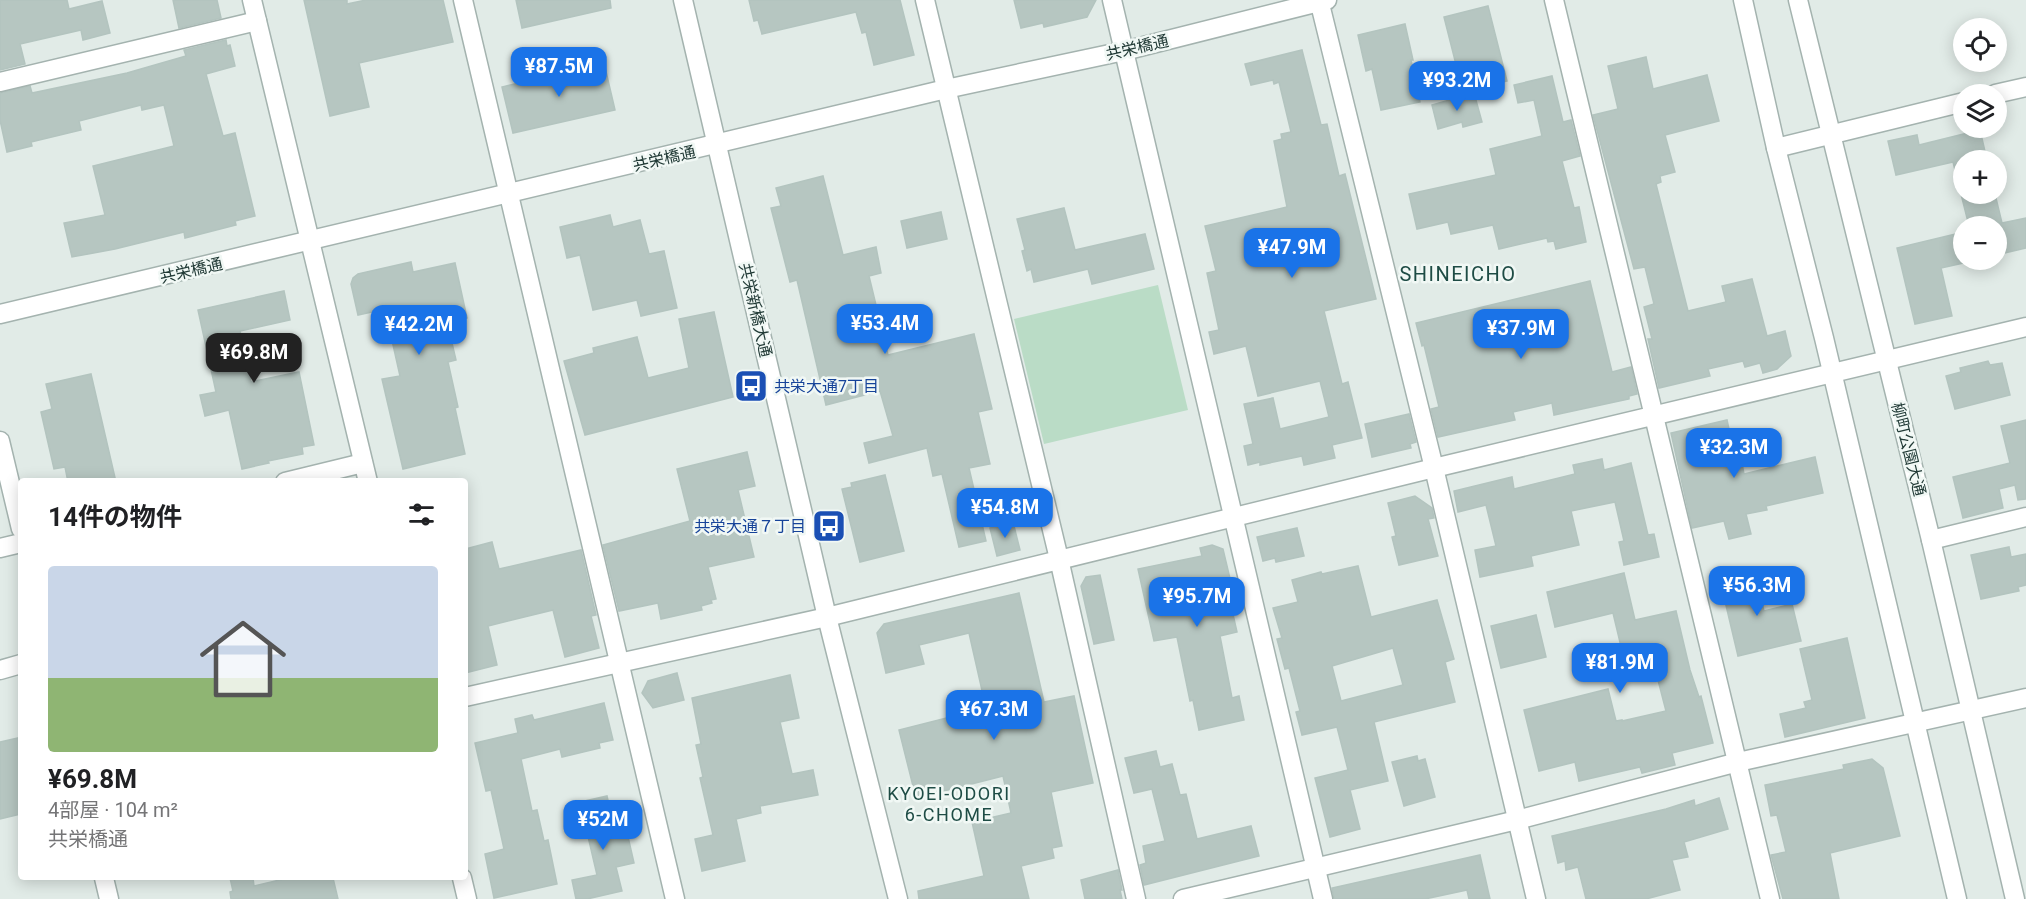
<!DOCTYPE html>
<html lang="ja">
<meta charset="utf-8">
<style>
:root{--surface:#fff;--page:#f6f6f6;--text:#202124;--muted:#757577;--accent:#1a73e8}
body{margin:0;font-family:Roboto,"Noto Sans JP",sans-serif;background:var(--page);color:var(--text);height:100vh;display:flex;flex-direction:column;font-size:22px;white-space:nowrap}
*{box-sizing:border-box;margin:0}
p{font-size:20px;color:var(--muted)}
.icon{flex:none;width:33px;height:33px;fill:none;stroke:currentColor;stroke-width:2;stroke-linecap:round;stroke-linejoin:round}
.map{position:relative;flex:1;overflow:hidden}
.panel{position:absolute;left:18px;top:478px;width:450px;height:402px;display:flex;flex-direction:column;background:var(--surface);border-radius:6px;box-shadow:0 3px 15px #0003}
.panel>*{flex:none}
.fabs{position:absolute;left:1953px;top:18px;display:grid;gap:12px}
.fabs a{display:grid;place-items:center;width:54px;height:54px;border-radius:50%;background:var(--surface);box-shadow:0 3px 15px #0003;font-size:30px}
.price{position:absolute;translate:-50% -51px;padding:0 14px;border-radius:12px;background:var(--accent);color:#fff;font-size:20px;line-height:39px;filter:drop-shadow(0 2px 3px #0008)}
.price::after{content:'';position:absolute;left:50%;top:36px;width:18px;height:14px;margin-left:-9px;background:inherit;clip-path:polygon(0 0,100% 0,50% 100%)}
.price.active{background:#222;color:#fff}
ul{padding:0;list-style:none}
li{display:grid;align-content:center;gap:12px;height:318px;padding:0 30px}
li span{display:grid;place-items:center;height:186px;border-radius:6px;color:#555}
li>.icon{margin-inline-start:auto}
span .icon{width:108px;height:108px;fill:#fffc;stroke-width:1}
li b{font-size:26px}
h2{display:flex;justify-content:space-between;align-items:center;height:72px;padding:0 30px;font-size:26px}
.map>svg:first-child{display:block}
.green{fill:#badcc6}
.building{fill:#b6c6c1;stroke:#b3c4bf;stroke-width:1.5;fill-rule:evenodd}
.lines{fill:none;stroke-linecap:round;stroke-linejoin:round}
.minor-casing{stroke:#a4b3af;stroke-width:21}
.tertiary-casing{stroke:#a4b3af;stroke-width:21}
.minor{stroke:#fff;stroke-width:18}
.tertiary{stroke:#fff;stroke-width:18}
.labels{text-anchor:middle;stroke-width:5;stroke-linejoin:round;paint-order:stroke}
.street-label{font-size:16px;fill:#223b37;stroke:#f1f8f5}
.transit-label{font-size:16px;fill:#164399;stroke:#f1f8f5;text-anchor:start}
.neighbourhood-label{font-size:18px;letter-spacing:1.5px;fill:#1e4c45;stroke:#f1f8f5}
.quarter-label{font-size:20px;letter-spacing:1.5px;fill:#1e4c45;stroke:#f1f8f5}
</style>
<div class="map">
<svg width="2026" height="899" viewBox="0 0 2026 899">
<rect width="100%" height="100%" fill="#e1ebe7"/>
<!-- green -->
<polygon class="green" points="1158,285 1188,410 1044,444 1014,319"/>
<!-- building -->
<g class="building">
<polygon points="0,0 67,0 69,9 102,1 110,33 83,40 81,30 20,44 25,64 0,70"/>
<polygon points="173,0 217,0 221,18 179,28"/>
<polygon points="304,0 347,0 347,4 366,0 443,0 453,42 359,63 369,107 330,116"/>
<polygon points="516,0 610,0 611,8 522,28"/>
<polygon points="749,0 900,0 914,55 874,65 866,32 862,33 856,12 762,34 758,20 754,21"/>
<polygon points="1014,0 1096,0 1087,17 1044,27 1043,23 1021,28"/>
<polygon points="1488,6 1507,81 1463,92 1444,17"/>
<polygon points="1405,24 1413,60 1411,60 1420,102 1381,110 1372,69 1366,71 1358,35"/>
<polygon points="226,40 227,46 230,45 235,66 206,74 223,136 235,133 255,216 235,221 236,225 185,238 184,232 115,249 72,257 64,223 105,215 93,166 174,146 164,105 142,110 141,105 79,121 81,130 31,142 32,146 7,152 0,120 0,93 30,86 32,93 127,73 186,56 184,50"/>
<polygon points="1302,50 1321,125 1327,124 1339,176 1345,174 1376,299 1324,311 1342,384 1348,382 1362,438 1332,445 1335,458 1304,465 1302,456 1260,465 1260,462 1248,465 1244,446 1253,444 1244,404 1273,398 1280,429 1329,417 1320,381 1258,396 1246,346 1214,354 1209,332 1219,330 1207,273 1216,271 1205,226 1287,207 1274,141 1282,139 1281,134 1291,132 1279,82 1274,84 1273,80 1251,85 1245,64"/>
<polygon points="1646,57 1653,89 1707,75 1719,121 1665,135 1675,172 1660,176 1661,182 1656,184 1688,311 1726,302 1722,286 1752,279 1767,336 1785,331 1791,356 1777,369 1763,373 1760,363 1745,367 1743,361 1708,369 1710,376 1659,388 1648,339 1652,339 1644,307 1654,304 1645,267 1634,269 1593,115 1618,109 1608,66"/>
<polygon points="604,63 615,110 513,133 502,87"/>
<polygon points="1552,76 1563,122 1571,120 1580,156 1562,161 1574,208 1579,207 1586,242 1556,249 1554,241 1548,242 1547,238 1499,249 1493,225 1451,234 1448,222 1417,229 1409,194 1496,175 1490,149 1542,136 1534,100 1518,103 1514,85"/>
<polygon points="1474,93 1482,122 1463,127 1462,122 1438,129 1432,105"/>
<polygon points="1980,130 1987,160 1964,160 1964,194 1995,194 2002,223 2026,218 2026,248 1996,255 1996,226 1969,226 1953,162 1896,175 1888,141 1917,135 1919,145"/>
<polygon points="823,176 843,255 876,247 881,273 869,276 888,355 974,334 992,409 978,412 990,464 969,468 986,541 959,547 942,474 933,476 927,448 869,463 864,443 893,436 880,391 826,405 797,280 790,282 771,208 781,206 776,188"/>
<polygon points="1064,208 1075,250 1145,234 1154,269 1092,284 1088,269 1034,282 1031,269 1027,271 1022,251 1025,250 1017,219"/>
<polygon points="941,212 947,239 907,248 901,221"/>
<polygon points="610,215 613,227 640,220 649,254 664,251 677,308 641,316 637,300 593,310 580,255 567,258 560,227"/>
<polygon points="1964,232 1964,260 1977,260 1941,268 1952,316 1915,324 1897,248"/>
<polygon points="411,262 413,272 455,263 467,318 447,322 456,360 448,362 458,407 455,408 465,454 403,469 382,379 400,376 385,309 358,315 351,284 353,278 358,274"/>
<polygon points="1590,281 1612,372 1631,367 1637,394 1629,396 1629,399 1554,415 1552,403 1513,412 1515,420 1438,437 1431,409 1439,407 1424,345 1422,346 1416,323"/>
<polygon points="284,291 290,320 240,331 251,382 299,372 314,445 302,447 303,454 268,461 269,463 242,469 229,410 205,416 200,395 216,392 198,310"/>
<polygon points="714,312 733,397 585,435 564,361 594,353 593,348 637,337 648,378 689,368 679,319"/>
<polygon points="1988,361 1990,365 2002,363 2010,395 1955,409 1946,376 1961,372 1960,368"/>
<polygon points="91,374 116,482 68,482 65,467 54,469 41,412 52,409 46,384"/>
<polygon points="1409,414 1416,442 1410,444 1411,448 1372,457 1365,424"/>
<polygon points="1727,420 1731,438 1737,437 1744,474 1815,457 1823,493 1766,506 1767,510 1746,514 1751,534 1729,539 1724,521 1692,528 1671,433"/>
<polygon points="2026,420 2026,499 2018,500 2015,485 1999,489 2003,508 1963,518 1953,477 2010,463 2001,426"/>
<polygon points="747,452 755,486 738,490 754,557 708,567 716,599 711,600 712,603 701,606 702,610 661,619 658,603 619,611 603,545 690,521 677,469"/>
<polygon points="1602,459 1604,470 1631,463 1648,535 1654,534 1659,557 1624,565 1619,542 1624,541 1615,502 1571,511 1579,545 1531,556 1533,566 1480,577 1475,550 1496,546 1486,505 1458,512 1454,491 1512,477 1514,489 1575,474 1573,465"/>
<polygon points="885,475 904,551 860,562 842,489 852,487 851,483"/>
<polygon points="1415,496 1432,508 1434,518 1428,519 1438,556 1399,565 1392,537 1396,536 1388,503"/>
<polygon points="1013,522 1020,550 997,556 990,528"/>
<polygon points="1297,528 1304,556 1276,562 1275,558 1263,561 1257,537"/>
<polygon points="492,542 499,569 581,550 596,615 591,616 599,648 565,657 553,610 488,626 497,665 465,673 465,549"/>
<polygon points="1212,545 1223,549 1237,608 1232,610 1237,632 1220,636 1232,698 1239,696 1244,720 1199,730 1193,700 1190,701 1177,637 1154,641 1138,569 1202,556 1200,548"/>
<polygon points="2009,547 2011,557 2026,554 2026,585 2018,587 2019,591 1981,599 1971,555"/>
<path d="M1358,566l13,51 66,-17 17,59 -9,3 10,40 -81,20 14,59 -38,9 10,39 -30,8 -15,-59 33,-8 -11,-43 -35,8 -6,-23 4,-1 -11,-43 -4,1 -8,-30 5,-1 -9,-30 25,-6 -6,-22 29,-8 1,2zM1393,648l10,37 -62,16 -9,-35z"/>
<polygon points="1754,572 1764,611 1792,604 1801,641 1738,656 1720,580"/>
<polygon points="1624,573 1635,620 1676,611 1690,670 1699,697 1701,696 1713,743 1672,753 1675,765 1642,773 1640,767 1579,781 1575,762 1539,771 1524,710 1608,689 1616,721 1622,720 1622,721 1666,711 1651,653 1624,659 1613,613 1555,627 1547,592"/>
<polygon points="1100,575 1114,640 1094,644 1081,586 1086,577"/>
<polygon points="1019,593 1044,702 1074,696 1093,783 1051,792 1062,846 1052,848 1054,858 1021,866 1029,899 919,899 918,891 984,876 972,822 1011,813 1003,776 916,798 899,730 986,708 969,633 919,645 924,664 886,673 877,633 884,624"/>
<polygon points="1536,615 1546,657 1501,668 1491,626"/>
<polygon points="1847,638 1865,718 1785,737 1780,714 1806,708 1804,702 1812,700 1800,649"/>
<polygon points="677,673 684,700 653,708 642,693 648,681"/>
<polygon points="790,675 799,718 780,722 792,774 813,770 818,795 760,806 761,813 736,819 745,861 702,871 695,839 713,835 700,778 703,777 696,745 701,744 692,698"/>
<polygon points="604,703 613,740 599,743 600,748 562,757 560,749 521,759 532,811 537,810 544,841 548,840 557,884 494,898 485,854 504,849 491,790 486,791 475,743 518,733 515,719 532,715 534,720"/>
<polygon points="18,738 21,752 21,814 0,819 0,742"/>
<polygon points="1156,751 1160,767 1172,764 1180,795 1186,794 1197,839 1251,826 1259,856 1144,885 1140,865 1146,863 1143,846 1165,841 1152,789 1134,793 1125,758"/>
<polygon points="1417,756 1418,761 1425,759 1435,797 1404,806 1392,762"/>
<polygon points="1872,759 1883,768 1900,836 1830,853 1839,899 1783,899 1771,855 1786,852 1777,815 1771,816 1765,785 1844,769 1843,765"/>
<polygon points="607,796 615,831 626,828 634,863 616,867 622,891 587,899 576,899 572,880 597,875 580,802"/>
<polygon points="1719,798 1728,829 1684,842 1688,857 1672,860 1680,890 1646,899 1586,899 1578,867 1566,870 1565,861 1558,863 1552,836 1666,809 1694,800 1695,806"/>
<polygon points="1480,855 1490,899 1469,899 1467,890 1425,899 1334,899 1332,888"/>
<polygon points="1118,870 1122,890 1120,890 1122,899 1085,899 1081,880"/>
<polygon points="230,878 253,878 254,886 288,878 333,878 338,899 231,899 230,892 233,891"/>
</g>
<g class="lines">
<defs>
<g id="minor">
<polyline points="252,0 368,482"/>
<polyline points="463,0 675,899"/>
<polyline points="925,0 1059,559 1136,899"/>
<polyline points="1112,0 1323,899"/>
<polyline points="1319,0 1434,468 1536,899"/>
<polyline points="1554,0 1770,899"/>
<polyline points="0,82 257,21"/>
<polyline points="1995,94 2026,87"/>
<polyline points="1776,148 1964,102"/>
<polyline points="0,441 21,529"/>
<polyline points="285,482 363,463"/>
<polyline points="1931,540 2026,517"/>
<polyline points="0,548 21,543"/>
<polyline points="0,670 21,664"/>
<polyline points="465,697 827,617 1434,468 2026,327"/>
<polyline points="104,878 109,899"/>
<polyline points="462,878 467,899"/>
<polyline points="1183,899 1517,820 1738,762 2026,698"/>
</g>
<g id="tertiary">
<polyline points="683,0 827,617 898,899"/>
<polyline points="1743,0 1776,148 1824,338 1957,899"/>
<polyline points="1798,0 1931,540 2015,899"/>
<polyline points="0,314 946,89 1124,51 1327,0"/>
</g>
</defs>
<!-- minor casing -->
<use href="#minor" class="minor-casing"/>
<!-- tertiary casing -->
<use href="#tertiary" class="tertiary-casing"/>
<!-- minor -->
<use href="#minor" class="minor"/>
<!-- tertiary -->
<use href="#tertiary" class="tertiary"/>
</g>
<!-- icons -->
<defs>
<symbol id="bus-square" viewBox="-11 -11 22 22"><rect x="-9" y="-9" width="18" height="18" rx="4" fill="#1a4fb4" stroke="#f1f8f5"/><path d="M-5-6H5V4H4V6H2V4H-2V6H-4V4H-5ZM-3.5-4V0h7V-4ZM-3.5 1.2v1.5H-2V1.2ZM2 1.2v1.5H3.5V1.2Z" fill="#fff"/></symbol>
</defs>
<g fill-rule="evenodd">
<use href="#bus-square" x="732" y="367" width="38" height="38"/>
<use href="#bus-square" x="810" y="507" width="38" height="38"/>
</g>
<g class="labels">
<!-- street labels -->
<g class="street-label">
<text transform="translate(1137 47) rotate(-13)" y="6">共栄橋通</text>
<text transform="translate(664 158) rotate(-13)" y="6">共栄橋通</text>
<text transform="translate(191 270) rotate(-13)" y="6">共栄橋通</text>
<text transform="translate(756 310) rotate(77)" y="6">共栄新橋大通</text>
<text transform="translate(1909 449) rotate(76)" y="6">柳町公園大通</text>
</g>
<!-- transit labels -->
<g class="transit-label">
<text x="774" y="392">共栄大通7丁目</text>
<text x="806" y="532" text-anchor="end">共栄大通７丁目</text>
</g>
<!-- neighbourhood labels -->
<g class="neighbourhood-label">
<text x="949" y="800">KYOEI-ODORI<tspan x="949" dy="21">6-CHOME</tspan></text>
</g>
<!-- quarter labels -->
<g class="quarter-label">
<text x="1458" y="281">SHINEICHO</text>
</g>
</g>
</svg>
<div class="fabs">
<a><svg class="icon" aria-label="locate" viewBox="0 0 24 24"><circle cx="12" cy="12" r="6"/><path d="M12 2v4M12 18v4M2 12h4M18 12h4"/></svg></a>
<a><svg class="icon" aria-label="layers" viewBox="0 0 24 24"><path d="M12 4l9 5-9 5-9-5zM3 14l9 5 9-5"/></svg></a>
<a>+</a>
<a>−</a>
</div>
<b class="price" style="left:559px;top:98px">¥87.5M</b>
<b class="price" style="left:1457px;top:112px">¥93.2M</b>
<b class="price" style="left:1292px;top:279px">¥47.9M</b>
<b class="price" style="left:885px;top:355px">¥53.4M</b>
<b class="price" style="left:419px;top:356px">¥42.2M</b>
<b class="price" style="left:1521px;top:360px">¥37.9M</b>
<b class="price active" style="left:254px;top:384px">¥69.8M</b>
<b class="price" style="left:1734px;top:479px">¥32.3M</b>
<b class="price" style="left:1005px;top:539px">¥54.8M</b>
<b class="price" style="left:1757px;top:617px">¥56.3M</b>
<b class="price" style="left:1197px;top:628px">¥95.7M</b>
<b class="price" style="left:1620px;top:694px">¥81.9M</b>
<b class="price" style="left:994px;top:741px">¥67.3M</b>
<b class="price" style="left:603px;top:851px">¥52M</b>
<section class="panel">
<h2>14件の物件<svg class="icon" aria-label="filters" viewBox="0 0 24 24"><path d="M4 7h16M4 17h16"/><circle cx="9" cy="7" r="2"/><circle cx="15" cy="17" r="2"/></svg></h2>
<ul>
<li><span style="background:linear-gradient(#c9d6e8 60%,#8fb573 0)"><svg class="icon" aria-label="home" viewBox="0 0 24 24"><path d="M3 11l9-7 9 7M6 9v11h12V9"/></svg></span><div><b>¥69.8M</b><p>4部屋 · 104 m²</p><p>共栄橋通</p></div></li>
</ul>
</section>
</div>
